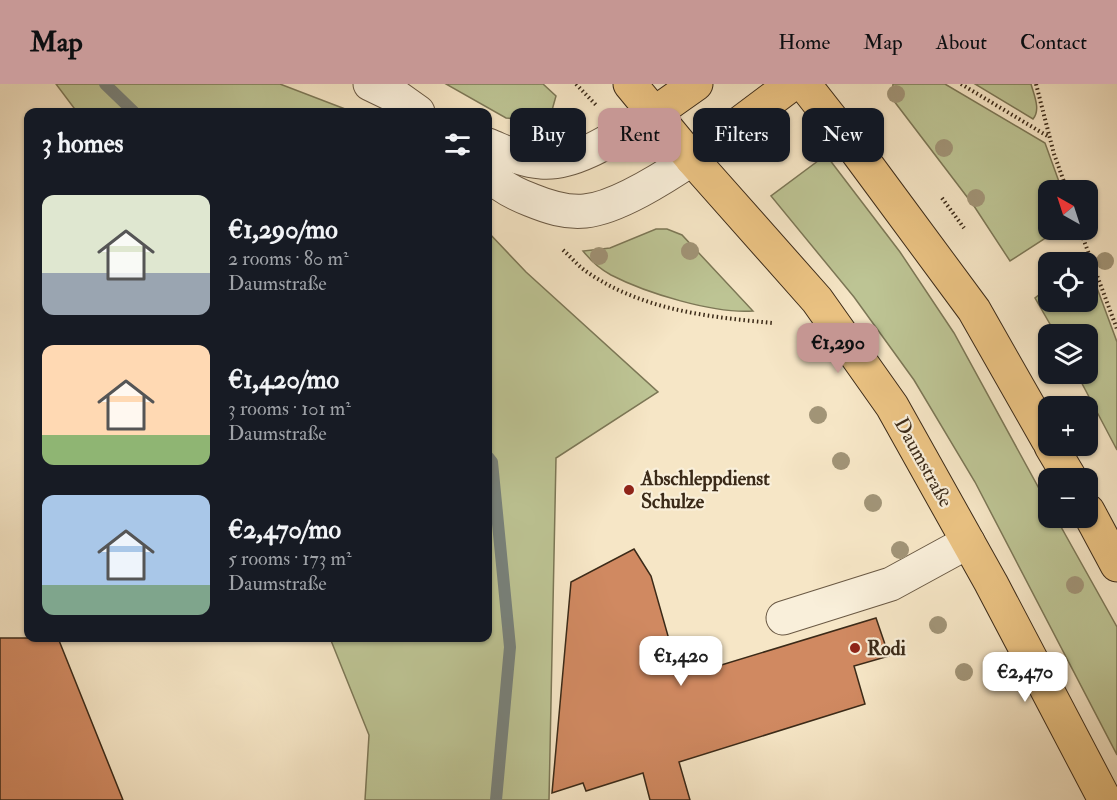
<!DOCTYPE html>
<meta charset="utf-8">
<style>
:root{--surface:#171b24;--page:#20242c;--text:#f1f3f6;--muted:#9ea1a6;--accent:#c59692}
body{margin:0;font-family:"IM FELL Double Pica",serif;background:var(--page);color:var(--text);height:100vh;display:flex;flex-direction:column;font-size:22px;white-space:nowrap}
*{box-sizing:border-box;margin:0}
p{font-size:20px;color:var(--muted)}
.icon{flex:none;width:33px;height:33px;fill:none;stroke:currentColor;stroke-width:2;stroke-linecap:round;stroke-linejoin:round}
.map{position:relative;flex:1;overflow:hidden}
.panel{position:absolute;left:24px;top:24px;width:468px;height:534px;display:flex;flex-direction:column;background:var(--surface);border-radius:12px;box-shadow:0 2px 4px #0004}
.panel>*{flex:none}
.banner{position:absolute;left:510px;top:24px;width:516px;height:54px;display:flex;gap:12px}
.needle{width:39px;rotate:321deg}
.buttons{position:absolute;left:1038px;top:96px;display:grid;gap:12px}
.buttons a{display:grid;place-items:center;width:60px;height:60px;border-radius:12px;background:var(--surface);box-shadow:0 2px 4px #0004;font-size:30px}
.price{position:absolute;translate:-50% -51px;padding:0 14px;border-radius:12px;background:#fff;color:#222;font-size:20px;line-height:39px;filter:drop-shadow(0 2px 3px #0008)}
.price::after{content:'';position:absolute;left:50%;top:36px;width:18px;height:14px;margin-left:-9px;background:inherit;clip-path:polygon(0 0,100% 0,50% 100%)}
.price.active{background:var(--accent);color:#111}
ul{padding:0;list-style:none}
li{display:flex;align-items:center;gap:18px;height:150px;padding:0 18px}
li span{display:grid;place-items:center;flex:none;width:168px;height:120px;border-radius:12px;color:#555}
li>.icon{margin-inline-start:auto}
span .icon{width:72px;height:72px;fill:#fffc;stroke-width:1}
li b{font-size:26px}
h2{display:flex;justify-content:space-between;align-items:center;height:72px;padding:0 18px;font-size:26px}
.chip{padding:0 21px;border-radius:12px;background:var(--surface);box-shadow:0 2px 4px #0004;font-size:21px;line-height:54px}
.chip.active{background:var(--accent);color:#111}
header{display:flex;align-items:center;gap:36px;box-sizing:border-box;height:84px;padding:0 30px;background:var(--accent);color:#111}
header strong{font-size:28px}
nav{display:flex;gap:33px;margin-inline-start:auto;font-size:21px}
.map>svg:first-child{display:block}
.green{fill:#bdc494;stroke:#7c7756;stroke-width:1.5}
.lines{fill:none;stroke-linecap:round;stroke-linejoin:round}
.stream{stroke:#78827c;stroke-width:12}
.building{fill:#d08961;stroke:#3b2a18;stroke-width:1.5}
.minor-casing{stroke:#6a5944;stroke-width:35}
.major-casing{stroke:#3b2a18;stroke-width:35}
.path{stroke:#3b2a18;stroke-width:4;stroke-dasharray:1.5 3;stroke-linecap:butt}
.minor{stroke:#f9efda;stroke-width:33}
.major{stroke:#ebc383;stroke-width:33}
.tree{fill:#a19477}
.poi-dot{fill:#8f2418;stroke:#f9efda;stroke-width:2}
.labels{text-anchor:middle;stroke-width:4.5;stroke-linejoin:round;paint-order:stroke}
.street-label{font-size:20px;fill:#3b2a18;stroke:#f9efda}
.poi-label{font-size:20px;font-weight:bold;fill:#3b2a18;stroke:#f9efda;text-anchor:start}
</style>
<header>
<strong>Map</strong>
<nav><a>Home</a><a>Map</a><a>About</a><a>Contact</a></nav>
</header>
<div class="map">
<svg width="1117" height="716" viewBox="0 0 1117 716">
<rect width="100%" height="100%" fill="#f6e6c6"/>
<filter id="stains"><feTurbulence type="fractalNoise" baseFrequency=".00333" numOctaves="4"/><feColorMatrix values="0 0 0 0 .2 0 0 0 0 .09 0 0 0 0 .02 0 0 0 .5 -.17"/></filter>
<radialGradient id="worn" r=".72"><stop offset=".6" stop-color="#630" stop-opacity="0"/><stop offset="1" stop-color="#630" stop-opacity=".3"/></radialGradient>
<!-- green -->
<g class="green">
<polygon points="56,0 280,0 353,28 77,28"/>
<polygon points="446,0 543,0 556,12 549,37 506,34"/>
<polygon points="893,0 945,0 1045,59 1062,106 1048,106 1048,146 1058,146 1010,177 974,122 894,17 892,13"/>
<path d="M975,0h56c3,11 10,26 2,35z"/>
<polygon points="826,71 900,168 954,249 1048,421 1048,434 1056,434 1117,543 1117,671 975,398 914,296 854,213 771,112"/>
<path d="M656,145h11l15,6 71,76c-39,3 -107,-18 -142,-36 -11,-6 -20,-14 -28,-24l27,-3z"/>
<polygon points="488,148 526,188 658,308 556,374 549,716 365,716 369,651 330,554 488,554"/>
<polygon points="1087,177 1117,258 1117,366 1077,290 1088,290 1088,250 1066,250 1062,243 1054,247 1035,214 1048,204 1048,218 1088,218 1088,178 1084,178"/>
</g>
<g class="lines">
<!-- stream -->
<g class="stream">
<polyline points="105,0 134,28"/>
<polyline points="488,373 492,378 510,563 496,716"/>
</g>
</g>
<!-- building -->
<g class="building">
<polygon points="634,465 651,492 670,559 689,566 695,589 876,534 889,572 854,582 865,620 679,678 690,716 650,716 643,689 586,707 583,699 552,709 571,498"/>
<polygon points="0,554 58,554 123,716 0,716"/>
</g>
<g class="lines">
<defs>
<g id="minor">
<polyline points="370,0 397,13 418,28"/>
<path d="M488,61c17,7 34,16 53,17 36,4 83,-31 114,-49"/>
<path d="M488,90c12,12 27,20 43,26 17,7 35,13 54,11 32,-3 80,-34 107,-52"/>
<polyline points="783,534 891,500 968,458"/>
</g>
<g id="major">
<polyline points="630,0 692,75 817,216 892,322 991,499 1105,716"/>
<polyline points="804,0 855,65 974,226 1048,356"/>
<polyline points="655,29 696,0"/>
<polyline points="692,75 792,0"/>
<polyline points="1051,362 1070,394"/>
<polyline points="1088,427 1117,481"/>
</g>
</defs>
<!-- minor casing -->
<use href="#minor" class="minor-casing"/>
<!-- major casing -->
<use href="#major" class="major-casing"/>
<!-- path -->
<g class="path">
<polyline points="576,0 596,21"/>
<polyline points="961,0 1049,53"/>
<polyline points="1036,0 1054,70 1067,106"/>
<polyline points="942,114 964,144"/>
<polyline points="1080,146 1117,245"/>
<path d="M563,166c8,7 15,16 24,22 55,38 121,45 186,51"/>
</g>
<!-- minor -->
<use href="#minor" class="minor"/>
<!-- major -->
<use href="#major" class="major"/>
</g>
<!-- trees -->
<g class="tree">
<circle cx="896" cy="10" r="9"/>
<circle cx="944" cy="64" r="9"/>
<circle cx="976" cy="114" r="9"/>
<circle cx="690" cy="167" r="9"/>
<circle cx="599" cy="172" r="9"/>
<circle cx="1105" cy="177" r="9"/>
<circle cx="818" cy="331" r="9"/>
<circle cx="841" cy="377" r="9"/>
<circle cx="873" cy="419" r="9"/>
<circle cx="900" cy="466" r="9"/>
<circle cx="1075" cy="501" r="9"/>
<circle cx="938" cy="541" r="9"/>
<circle cx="964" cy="588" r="9"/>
</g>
<!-- markers -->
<g class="poi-dot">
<circle cx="629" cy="406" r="6"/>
<circle cx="855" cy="564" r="6"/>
</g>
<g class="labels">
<!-- street labels -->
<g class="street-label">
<text transform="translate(924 378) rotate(61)" y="7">Daumstraße</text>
</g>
<!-- poi labels -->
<g class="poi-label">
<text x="641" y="401">Abschleppdienst<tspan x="641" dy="23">Schulze</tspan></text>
<text x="867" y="571">Rodi</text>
</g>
</g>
<rect width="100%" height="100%" filter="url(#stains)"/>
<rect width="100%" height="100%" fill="url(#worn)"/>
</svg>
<div class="buttons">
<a><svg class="needle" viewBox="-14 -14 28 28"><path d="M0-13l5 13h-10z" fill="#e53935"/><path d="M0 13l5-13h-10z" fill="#9ea1a6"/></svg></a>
<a><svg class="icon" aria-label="locate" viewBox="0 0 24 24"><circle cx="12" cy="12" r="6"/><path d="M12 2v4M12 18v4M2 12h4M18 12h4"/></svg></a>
<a><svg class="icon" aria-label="layers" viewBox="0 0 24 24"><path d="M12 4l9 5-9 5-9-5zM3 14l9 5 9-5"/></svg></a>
<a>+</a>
<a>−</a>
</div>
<b class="price active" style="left:838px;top:290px">€1,290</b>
<b class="price" style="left:681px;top:603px">€1,420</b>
<b class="price" style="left:1025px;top:619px">€2,470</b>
<div class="banner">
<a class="chip">Buy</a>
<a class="chip active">Rent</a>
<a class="chip">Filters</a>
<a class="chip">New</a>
</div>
<section class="panel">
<h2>3 homes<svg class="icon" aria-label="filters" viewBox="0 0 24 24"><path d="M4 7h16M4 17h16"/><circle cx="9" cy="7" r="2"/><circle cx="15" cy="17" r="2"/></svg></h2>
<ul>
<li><span style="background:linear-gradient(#dfe7d0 65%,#9aa5b1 0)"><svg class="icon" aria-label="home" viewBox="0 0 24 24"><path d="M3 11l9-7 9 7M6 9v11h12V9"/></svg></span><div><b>€1,290/mo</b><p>2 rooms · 80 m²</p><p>Daumstraße</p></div></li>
<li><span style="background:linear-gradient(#ffd9b3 75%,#8fb573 0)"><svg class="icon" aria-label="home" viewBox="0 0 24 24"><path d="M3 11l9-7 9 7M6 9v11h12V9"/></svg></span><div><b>€1,420/mo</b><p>3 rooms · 101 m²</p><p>Daumstraße</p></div></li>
<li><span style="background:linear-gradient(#a9c7e8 75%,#7fa58c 0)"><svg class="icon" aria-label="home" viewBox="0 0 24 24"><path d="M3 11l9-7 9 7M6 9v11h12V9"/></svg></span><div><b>€2,470/mo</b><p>5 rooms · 173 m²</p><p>Daumstraße</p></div></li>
</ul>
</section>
</div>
